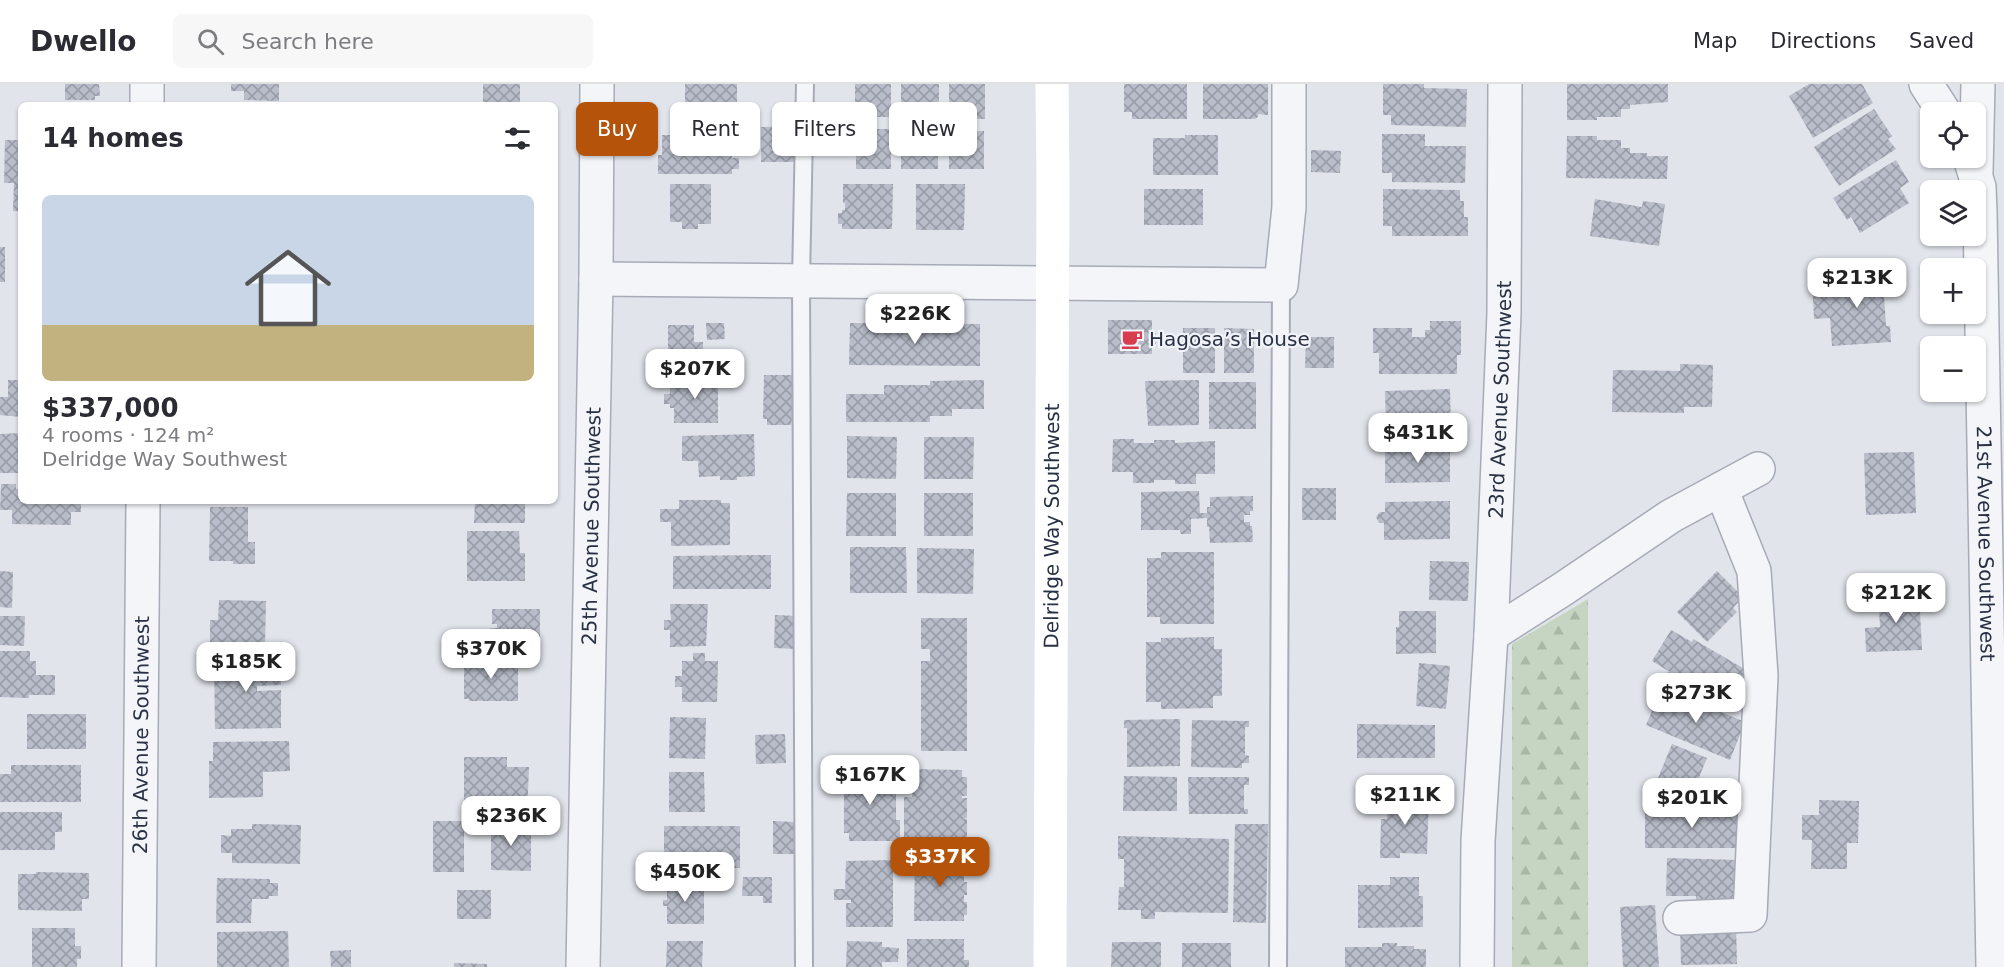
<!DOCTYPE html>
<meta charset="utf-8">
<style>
:root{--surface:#fff;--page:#f7f7f7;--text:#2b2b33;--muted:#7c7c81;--line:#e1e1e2;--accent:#b45309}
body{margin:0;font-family:"DejaVu Sans",sans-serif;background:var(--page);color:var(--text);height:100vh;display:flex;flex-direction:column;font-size:22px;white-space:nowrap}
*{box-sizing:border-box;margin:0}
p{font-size:20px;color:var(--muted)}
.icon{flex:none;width:33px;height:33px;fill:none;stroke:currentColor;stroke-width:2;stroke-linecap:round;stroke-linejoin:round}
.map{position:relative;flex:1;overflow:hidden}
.panel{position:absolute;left:18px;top:18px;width:540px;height:402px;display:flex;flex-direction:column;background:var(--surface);border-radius:9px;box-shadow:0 2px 4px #0004}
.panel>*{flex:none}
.guide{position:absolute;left:576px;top:18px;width:570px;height:54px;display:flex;gap:12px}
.controls{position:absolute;left:1920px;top:18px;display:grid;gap:12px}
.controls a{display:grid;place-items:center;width:66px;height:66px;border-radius:9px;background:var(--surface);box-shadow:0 2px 4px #0004;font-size:30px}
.price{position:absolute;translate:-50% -51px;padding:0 14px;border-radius:12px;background:#fff;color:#222;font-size:20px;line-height:39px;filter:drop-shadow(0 2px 3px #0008)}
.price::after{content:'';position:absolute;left:50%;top:36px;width:18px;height:14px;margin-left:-9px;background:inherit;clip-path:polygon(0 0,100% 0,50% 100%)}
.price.active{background:var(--accent);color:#fff}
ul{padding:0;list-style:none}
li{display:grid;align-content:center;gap:12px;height:318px;padding:0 24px}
li span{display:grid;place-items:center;height:186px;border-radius:9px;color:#555}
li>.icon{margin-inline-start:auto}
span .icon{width:108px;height:108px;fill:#fffc;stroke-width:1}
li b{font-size:26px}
h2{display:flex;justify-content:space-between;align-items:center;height:72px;padding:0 24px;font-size:26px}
.chip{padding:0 21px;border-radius:9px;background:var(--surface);box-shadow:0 2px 4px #0004;font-size:21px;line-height:54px}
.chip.active{background:var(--accent);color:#fff}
header{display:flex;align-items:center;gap:36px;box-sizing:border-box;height:84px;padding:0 30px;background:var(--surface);border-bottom:2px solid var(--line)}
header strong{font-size:28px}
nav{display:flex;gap:33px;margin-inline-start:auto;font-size:21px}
.search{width:420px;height:54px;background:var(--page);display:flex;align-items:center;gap:15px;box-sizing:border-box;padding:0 21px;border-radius:9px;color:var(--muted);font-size:22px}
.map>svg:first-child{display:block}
.forest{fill:url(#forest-firs)}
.building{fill:url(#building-cross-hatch)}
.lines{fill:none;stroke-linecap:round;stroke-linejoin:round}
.service-casing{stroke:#a6abb6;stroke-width:20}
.minor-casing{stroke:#a6abb6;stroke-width:36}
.tertiary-casing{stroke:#a6abb6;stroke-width:36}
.service{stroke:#f4f5f8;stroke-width:16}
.minor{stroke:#f4f5f8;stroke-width:33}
.tertiary{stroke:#f4f5f8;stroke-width:33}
.secondary{stroke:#fff;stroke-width:33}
.labels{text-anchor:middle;stroke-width:4.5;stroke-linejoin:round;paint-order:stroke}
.poi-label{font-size:20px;fill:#283144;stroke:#f1f3f8;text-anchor:start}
.street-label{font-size:20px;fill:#283144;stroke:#f1f3f8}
</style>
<header>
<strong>Dwello</strong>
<div class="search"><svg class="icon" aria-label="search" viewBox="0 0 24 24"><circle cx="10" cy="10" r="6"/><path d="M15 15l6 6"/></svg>Search here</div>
<nav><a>Map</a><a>Directions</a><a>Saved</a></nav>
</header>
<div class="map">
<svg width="2004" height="883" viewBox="0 0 2004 883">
<defs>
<pattern id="forest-firs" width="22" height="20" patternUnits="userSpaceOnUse" patternTransform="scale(1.5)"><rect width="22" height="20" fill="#c5d5c1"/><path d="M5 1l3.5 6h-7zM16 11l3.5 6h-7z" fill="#a9b7a7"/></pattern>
<pattern id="building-cross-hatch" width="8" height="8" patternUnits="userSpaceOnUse" patternTransform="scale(1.5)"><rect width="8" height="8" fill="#b8bdc9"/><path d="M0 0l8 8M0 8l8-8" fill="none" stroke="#969aa5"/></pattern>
</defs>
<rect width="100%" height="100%" fill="#e1e4eb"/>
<!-- forest -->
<polygon class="forest" points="1588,515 1588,883 1512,883 1512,560"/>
<!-- building -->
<g class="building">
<polygon points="65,0 99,0 100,12 95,12 95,16 65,16"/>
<polygon points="231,0 279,0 279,17 244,16 244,7 231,7"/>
<rect x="483" y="0" width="37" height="21"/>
<polygon points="685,0 737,0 737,18 723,18 723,25 685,26"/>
<rect x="855" y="0" width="36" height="33"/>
<rect x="901" y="0" width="38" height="34"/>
<rect x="949" y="0" width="36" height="35"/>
<polygon points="1124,0 1187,0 1187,35 1132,35 1132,28 1124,28"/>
<polygon points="1203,0 1268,0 1268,31 1258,30 1258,33 1255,35 1203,35"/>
<polygon points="1383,0 1424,0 1424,4 1467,5 1466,43 1391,41 1391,31 1383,31"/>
<polygon points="1567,0 1668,0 1668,18 1630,21 1630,25 1621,25 1621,33 1597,33 1597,36 1567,36"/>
<polygon points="1809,0 1862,0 1873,19 1813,54 1789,12"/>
<polygon points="1874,25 1892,52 1888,55 1896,65 1839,102 1814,63"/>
<polygon points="797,42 797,78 761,78 761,43"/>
<rect x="856" y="45" width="35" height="40"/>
<polygon points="695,46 732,46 732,74 739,74 739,85 732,85 732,90 658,90 658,71 662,71 662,51 695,51"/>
<rect x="901" y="47" width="37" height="38"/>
<rect x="949" y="47" width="35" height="38"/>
<polygon points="1382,50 1425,50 1425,62 1466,62 1465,99 1392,98 1392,89 1382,89"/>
<polygon points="1185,51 1218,51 1218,91 1153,91 1153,54 1185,54"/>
<polygon points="1567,52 1597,52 1597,56 1621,56 1621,64 1630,64 1630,69 1647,69 1647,72 1668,72 1667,95 1566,94"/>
<polygon points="5,56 21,56 21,127 13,127 14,99 4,99"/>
<polygon points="1311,66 1341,67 1340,89 1311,88"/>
<polygon points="1896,76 1909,98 1900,104 1909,119 1860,149 1851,133 1847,136 1833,114"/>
<polygon points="670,100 711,100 711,140 698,140 698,145 682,145 682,138 670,138"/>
<polygon points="843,100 893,100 892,145 842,145 842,140 838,140 838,129 842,129 842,126 845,126 845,119 843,119"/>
<polygon points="916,100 965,100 964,146 916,146"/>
<rect x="1144" y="105" width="59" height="36"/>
<polygon points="1383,105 1460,106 1460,117 1464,117 1464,133 1468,133 1468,152 1392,152 1392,142 1383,142"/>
<polygon points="1595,115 1642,123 1643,117 1665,120 1659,162 1590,152"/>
<rect x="0" y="163" width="5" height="35"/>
<polygon points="1882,180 1886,242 1890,242 1891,258 1832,262 1830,234 1814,235 1813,211 1850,209 1848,182"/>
<polygon points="1108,236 1152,236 1152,249 1156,249 1156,260 1152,260 1152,270 1108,270"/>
<polygon points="1430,237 1461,237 1461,271 1457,271 1457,290 1379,290 1379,269 1373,269 1373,244 1412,244 1412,253 1425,253 1425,246 1430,246"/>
<rect x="18" y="238" width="3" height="16"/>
<polygon points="706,239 724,239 725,255 707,256"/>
<polygon points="850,239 980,240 980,282 849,281"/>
<polygon points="668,241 694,241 694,258 703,258 703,283 668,284"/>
<rect x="1183" y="244" width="32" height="45"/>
<polygon points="1224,244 1254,245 1254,289 1224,289"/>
<polygon points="1306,253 1334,253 1334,284 1305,284"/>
<polygon points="1680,280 1713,281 1712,323 1684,323 1684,329 1612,328 1613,286 1680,287"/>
<polygon points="693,291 718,291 718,339 674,339 674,324 670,324 670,320 664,320 664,310 670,310 670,296 693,296"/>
<polygon points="764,291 796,291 795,335 792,335 791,341 767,341 767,335 763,335"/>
<polygon points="8,296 21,296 21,333 0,331 0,313 8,313"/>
<polygon points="984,296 984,325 952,325 952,332 930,332 930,338 846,338 846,310 884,310 884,301 930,301 930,297"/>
<polygon points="1199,296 1199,341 1148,342 1145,297"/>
<rect x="1209" y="298" width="47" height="47"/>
<polygon points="1450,305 1451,342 1386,344 1385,307"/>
<polygon points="21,349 21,389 0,389 0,350"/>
<polygon points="754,350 755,392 737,393 737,396 720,396 720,392 699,393 698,377 682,377 682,352"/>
<polygon points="847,352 897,353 896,395 847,394"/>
<polygon points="924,353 974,353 973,395 924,395"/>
<polygon points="1113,355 1134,355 1134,359 1154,359 1154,356 1175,356 1175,359 1215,357 1215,390 1196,390 1196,400 1175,400 1175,396 1154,396 1154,399 1133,399 1133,388 1112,388"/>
<polygon points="1450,360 1450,398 1385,399 1385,362"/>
<polygon points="1914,368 1916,429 1866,431 1864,369"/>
<polygon points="1,400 16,400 16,405 21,405 21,417 81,417 81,428 71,428 71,441 12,440 12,426 0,426"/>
<rect x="1302" y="404" width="34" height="32"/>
<polygon points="1199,407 1200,429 1207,429 1207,423 1210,423 1210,413 1253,412 1253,427 1250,427 1250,431 1244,431 1244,438 1250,438 1250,442 1252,442 1253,458 1210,459 1209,443 1207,443 1207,434 1191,435 1191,450 1181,450 1180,446 1141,446 1141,408"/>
<polygon points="847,409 896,409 896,452 846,452"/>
<rect x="924" y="409" width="49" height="43"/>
<polygon points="679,416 721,416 721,419 730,419 730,461 671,462 671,438 660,438 660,425 679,425"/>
<polygon points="475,417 525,417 525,439 474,439"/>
<polygon points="1450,417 1450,455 1384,456 1384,439 1379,439 1376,433 1380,428 1385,428 1385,418"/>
<polygon points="210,423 248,423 248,458 255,458 255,480 233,480 233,477 209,477"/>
<polygon points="467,447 519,447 520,469 525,469 525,497 467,497"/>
<polygon points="850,463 906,463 907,509 850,509"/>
<polygon points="917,464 974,465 973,510 917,509"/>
<polygon points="1161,468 1214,468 1214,540 1160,540 1160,533 1147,533 1147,474 1161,474"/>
<polygon points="771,471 771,505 673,505 673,472"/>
<polygon points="1430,477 1469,478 1468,517 1429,516"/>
<polygon points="0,487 13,488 12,524 0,523"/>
<polygon points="1717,487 1743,513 1733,524 1737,528 1707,558 1677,528"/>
<polygon points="1919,508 1922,566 1866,568 1865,544 1880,543 1878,509"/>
<polygon points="219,516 266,517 265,559 210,558 210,536 218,536"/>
<polygon points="670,520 708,520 706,562 670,563 670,546 664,546 664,536 671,536"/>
<polygon points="492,525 540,525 540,562 490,562 490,544 497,544 497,540 492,540"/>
<polygon points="1399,527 1436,527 1436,569 1396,570 1396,543 1399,543"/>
<polygon points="775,531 799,532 797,565 774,564"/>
<polygon points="0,532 25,532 24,562 0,561"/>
<polygon points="921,534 967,534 967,667 921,667 921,577 930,577 930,565 921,565"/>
<polygon points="1671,546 1692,558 1693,555 1748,587 1727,622 1667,589 1670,588 1652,577"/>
<polygon points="1214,553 1214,565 1222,565 1222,612 1213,612 1213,624 1161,625 1161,618 1146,618 1146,558 1161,558 1161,554"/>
<polygon points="0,567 30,567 30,577 36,577 36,591 55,591 55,611 29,611 29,614 0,613"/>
<polygon points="693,569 705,569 705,577 718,577 717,618 682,618 682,603 675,603 675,592 682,592 682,577 693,577"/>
<polygon points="255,572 255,575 278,575 278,596 281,596 281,601 257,602 257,607 281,606 281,644 215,645 214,573"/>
<polygon points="464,576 518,576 518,617 469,617 469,615 464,615"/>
<polygon points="1419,579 1450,582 1446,625 1416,622"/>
<polygon points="1662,604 1745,638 1730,676 1646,641"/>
<rect x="27" y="630" width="59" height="35"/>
<polygon points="670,633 706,634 705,675 669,674"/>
<polygon points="1180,635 1180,682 1127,683 1127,644 1124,644 1124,636"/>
<polygon points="1192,636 1249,637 1249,643 1245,643 1245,671 1249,672 1249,679 1242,679 1242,684 1191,683"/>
<polygon points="1357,640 1435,641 1435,674 1357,674"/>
<polygon points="785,650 786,679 756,680 755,651"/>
<polygon points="289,657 290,687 263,688 263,713 209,714 209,677 213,677 213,658"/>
<polygon points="1672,660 1707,674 1686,725 1651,711"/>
<polygon points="464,673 507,673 507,683 529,683 527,734 507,734 507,716 502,716 502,733 475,733 475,717 464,717"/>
<polygon points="11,681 81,681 81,718 0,718 0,690 11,690"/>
<polygon points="912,685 962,686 962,693 967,693 967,712 962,712 962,714 967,714 967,734 963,734 967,735 967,755 962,755 962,761 904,760 904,713 912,713"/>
<polygon points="669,688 704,688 705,728 669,728"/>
<polygon points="837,689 896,689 896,736 900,736 900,757 849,757 849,749 844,749 844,710 837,710"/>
<polygon points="1124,692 1177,693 1177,727 1123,727"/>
<polygon points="1188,693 1249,693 1249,701 1244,701 1244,725 1248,725 1248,730 1189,730"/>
<polygon points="1388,710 1429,711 1427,770 1400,769 1400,774 1380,774 1381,735 1387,735"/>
<polygon points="1819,716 1859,717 1858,759 1847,759 1847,785 1811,785 1812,756 1802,756 1802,731 1819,731"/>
<rect x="1645" y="726" width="93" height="38"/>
<polygon points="0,728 62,728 62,748 55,748 55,766 0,766"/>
<rect x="433" y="737" width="31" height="51"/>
<polygon points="773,737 796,738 795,770 773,770"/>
<polygon points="252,740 301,741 300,780 232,779 232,769 221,769 221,751 231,752 231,745 252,745"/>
<polygon points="491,740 531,740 531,787 491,786"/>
<polygon points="1235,740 1268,740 1266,839 1233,838"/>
<polygon points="664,742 740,742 740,784 682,784 682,778 676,778 676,770 664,770"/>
<polygon points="1118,752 1229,755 1228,829 1155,828 1155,835 1141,835 1141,826 1118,826 1119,803 1124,803 1124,775 1118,775"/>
<polygon points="915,771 965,771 965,778 967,778 967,791 964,791 964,798 967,798 967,811 964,811 964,818 967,818 967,831 964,831 964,837 914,837"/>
<polygon points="1667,774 1739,776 1738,820 1696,819 1696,812 1666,812"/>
<polygon points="893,776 893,843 846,843 846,819 851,819 851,816 834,816 834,805 845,805 846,777"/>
<polygon points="36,788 89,789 89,815 82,815 82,827 18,826 18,790 36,790"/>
<polygon points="743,793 772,793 772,819 763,819 763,812 742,812"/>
<polygon points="1390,793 1419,793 1419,812 1423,812 1423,843 1358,844 1358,801 1390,801"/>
<polygon points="217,794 270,795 270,799 278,799 278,812 269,812 269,815 252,815 251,839 216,839"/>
<polygon points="667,798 704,798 704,840 667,840 667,822 663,822 663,816 667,816"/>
<rect x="457" y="806" width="34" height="29"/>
<polygon points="1655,821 1659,883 1623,883 1620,823"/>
<polygon points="1736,838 1737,880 1681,881 1680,846"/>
<polygon points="32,844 75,844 75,862 81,862 81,875 77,875 77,883 32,883"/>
<polygon points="288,847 289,883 217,883 217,848"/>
<polygon points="907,855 964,855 964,876 969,876 969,883 907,883"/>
<polygon points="667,857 703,857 702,883 666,883"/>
<polygon points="847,857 882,858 882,863 899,864 898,878 882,878 882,883 846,883"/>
<polygon points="1112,858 1161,858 1161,883 1111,883"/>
<rect x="1182" y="859" width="49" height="24"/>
<polygon points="1382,859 1397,859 1397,862 1414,862 1414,865 1426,865 1426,883 1345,883 1345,863 1382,863"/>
<polygon points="351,866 351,883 331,883 330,867"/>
<polygon points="454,879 487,880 487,883 454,883"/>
</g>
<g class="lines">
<defs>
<g id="service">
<polyline points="804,883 801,196 805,0"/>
<polyline points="1278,883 1281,201"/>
</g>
<g id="minor">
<polyline points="147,21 147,0"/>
<polyline points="1976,88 1978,0"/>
<polyline points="596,195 1281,201 1289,123 1289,0"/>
<polyline points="1491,551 1563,505 1671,432 1758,385"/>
<polyline points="1680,834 1750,831 1761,592 1754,487 1721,405"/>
<path id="s1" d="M139,883l4,-466"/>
<path id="s2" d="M583,883l13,-688 1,-195"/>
<path id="s3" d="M1477,883l1,-126 13,-206 13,-322 1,-229"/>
</g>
<g id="tertiary">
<polyline points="1926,0 1944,28"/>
<path id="s4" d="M1970,74l9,29 1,25 13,755"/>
</g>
</defs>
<!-- service casing -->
<use href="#service" class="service-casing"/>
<!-- minor casing -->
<use href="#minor" class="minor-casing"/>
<!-- tertiary casing -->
<use href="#tertiary" class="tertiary-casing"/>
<!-- service -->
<use href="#service" class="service"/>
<!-- minor -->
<use href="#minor" class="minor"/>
<!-- tertiary -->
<use href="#tertiary" class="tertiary"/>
<!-- secondary -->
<path class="secondary" id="s5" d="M1050,883l3,-784 -1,-99"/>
</g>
<!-- icons -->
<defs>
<symbol id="cafe-bare" viewBox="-9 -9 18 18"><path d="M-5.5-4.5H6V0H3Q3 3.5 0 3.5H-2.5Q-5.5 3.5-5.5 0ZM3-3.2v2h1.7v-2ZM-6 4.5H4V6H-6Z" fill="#d83d4e" stroke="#f1f3f8" stroke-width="2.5" paint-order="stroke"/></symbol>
</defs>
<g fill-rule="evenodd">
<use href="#cafe-bare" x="1117" y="240" width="30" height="30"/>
</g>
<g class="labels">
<!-- poi labels -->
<g class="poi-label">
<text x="1149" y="262">Hagosa’s House</text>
</g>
<!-- street labels -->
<g class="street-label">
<text dy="7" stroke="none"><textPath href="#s3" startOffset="568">23rd Avenue Southwest</textPath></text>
<text dy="7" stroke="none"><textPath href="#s5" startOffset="441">Delridge Way Southwest</textPath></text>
<text dy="7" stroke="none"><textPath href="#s2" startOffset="441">25th Avenue Southwest</textPath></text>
<text dy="7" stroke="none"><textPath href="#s4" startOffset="387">21st Avenue Southwest</textPath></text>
<text dy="7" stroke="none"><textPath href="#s1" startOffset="232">26th Avenue Southwest</textPath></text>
</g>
</g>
</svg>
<div class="controls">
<a><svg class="icon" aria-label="locate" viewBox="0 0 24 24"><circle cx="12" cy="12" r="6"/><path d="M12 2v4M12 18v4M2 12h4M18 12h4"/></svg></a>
<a><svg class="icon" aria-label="layers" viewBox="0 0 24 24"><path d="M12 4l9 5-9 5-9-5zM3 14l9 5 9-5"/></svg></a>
<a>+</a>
<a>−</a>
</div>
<b class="price" style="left:1857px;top:225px">$213K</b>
<b class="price" style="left:915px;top:261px">$226K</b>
<b class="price" style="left:695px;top:316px">$207K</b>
<b class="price" style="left:1418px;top:380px">$431K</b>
<b class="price" style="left:1896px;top:540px">$212K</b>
<b class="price" style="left:491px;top:596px">$370K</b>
<b class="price" style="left:246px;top:609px">$185K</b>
<b class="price" style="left:1696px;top:640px">$273K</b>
<b class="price" style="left:870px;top:722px">$167K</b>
<b class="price" style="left:1405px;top:742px">$211K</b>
<b class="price" style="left:1692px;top:745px">$201K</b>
<b class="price" style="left:511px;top:763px">$236K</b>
<b class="price active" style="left:940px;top:804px">$337K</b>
<b class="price" style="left:685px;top:819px">$450K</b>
<div class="guide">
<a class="chip active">Buy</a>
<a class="chip">Rent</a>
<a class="chip">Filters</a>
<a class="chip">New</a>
</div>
<section class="panel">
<h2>14 homes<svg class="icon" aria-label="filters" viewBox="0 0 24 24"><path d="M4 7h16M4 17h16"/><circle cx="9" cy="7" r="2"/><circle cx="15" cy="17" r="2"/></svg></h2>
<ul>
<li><span style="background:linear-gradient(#c9d6e8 70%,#c2b280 0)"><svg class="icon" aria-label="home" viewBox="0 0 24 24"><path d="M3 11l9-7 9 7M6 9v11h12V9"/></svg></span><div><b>$337,000</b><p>4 rooms · 124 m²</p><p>Delridge Way Southwest</p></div></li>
</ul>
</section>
</div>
